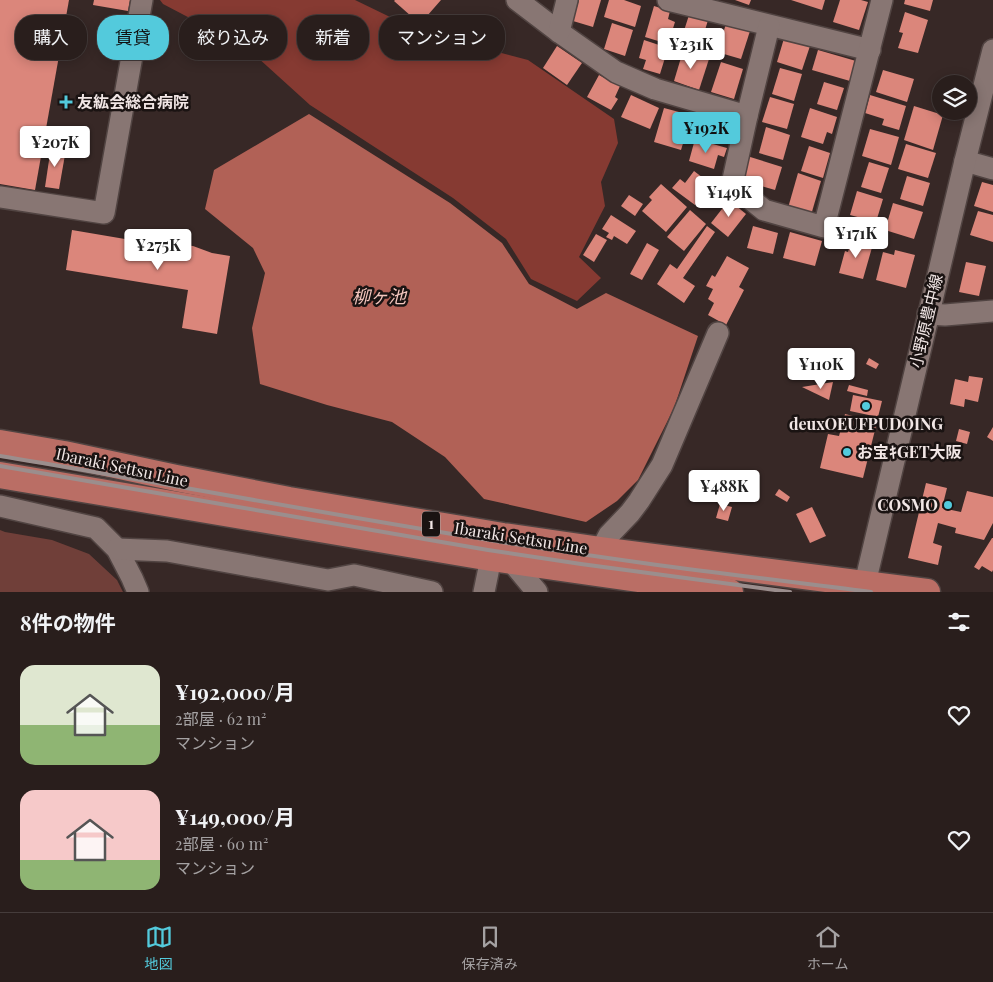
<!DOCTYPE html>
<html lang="ja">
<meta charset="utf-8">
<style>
:root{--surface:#291e1c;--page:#352b29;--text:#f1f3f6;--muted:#a5a2a3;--line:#453c3b;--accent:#53cadc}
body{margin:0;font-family:"Playfair Display","Noto Sans JP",serif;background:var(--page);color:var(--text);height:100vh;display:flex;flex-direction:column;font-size:19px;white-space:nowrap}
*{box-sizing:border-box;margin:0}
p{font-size:16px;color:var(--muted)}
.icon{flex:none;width:28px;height:28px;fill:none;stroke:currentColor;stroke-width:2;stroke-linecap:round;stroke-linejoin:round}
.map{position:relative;height:592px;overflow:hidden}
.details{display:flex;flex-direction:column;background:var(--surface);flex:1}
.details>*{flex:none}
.guide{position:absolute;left:15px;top:15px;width:500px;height:45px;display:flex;gap:10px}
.tools{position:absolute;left:932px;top:75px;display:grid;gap:10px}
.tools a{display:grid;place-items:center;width:45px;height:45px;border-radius:50%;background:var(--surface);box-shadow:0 2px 12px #0003,0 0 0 1px var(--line);font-size:25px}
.price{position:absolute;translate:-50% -42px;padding:0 11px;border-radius:5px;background:#fff;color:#222;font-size:16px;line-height:32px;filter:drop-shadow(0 1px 2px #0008)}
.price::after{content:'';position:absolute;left:50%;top:30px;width:15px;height:11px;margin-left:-8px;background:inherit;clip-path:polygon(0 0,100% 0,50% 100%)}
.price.selected{background:var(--accent);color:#111}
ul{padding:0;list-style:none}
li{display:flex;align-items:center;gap:15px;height:125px;padding:0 20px}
li span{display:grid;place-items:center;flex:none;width:140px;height:100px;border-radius:15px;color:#555}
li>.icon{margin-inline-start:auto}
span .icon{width:60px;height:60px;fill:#fffc;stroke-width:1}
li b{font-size:21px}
h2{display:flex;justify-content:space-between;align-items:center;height:60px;padding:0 20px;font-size:21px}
.pill{padding:0 18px;border-radius:20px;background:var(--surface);box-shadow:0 2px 12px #0003,0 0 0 1px var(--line);font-size:18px;line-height:45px}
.pill.selected{background:var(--accent);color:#111}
.tab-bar{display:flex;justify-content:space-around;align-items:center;height:70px;border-top:1px solid var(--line);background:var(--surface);font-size:14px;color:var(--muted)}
.tab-bar a{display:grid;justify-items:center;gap:2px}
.tab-bar .selected{color:var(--accent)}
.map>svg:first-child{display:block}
.green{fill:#703f39}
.forest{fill:#863a32}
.water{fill:#b16156}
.building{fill:#db867b}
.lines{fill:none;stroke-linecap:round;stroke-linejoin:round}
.minor-casing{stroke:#514442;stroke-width:24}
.major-casing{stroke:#514442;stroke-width:29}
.minor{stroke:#887673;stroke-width:21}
.major{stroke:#ba6e65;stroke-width:26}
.rail{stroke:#9b8e8d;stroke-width:4}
.poi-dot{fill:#53cadc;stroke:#1a1312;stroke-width:2}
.labels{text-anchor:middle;stroke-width:5;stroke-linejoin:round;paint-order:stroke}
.shield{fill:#1a1312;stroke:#b0a7a6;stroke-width:1}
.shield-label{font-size:15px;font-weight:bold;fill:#f1e6e5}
.poi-label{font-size:16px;font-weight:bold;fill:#f1e6e5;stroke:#1a1312;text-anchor:start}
.street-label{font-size:16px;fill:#f1e6e5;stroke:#1a1312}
.water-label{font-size:18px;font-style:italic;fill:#f4c6be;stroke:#1a1312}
</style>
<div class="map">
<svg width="993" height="592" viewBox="0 0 993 592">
<rect width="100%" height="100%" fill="#372826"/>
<!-- green -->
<polygon class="green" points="0,530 5,532 52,540 89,554 117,580 123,592 0,592"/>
<!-- forest -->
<polygon class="forest" points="160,0 355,0 421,32 528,60 614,119 618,143 601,182 605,206 579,257 601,278 577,301 531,279 506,239 453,198 310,105 247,48 163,4"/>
<!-- water -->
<polygon class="water" points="309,114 450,203 502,243 529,284 577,309 606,293 698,336 674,408 638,480 617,501 586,522 484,499 445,457 392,422 327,405 260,384 252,328 265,273 253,248 205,209 214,170"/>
<!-- building -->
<g class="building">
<polygon points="0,0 69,0 35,190 0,184"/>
<polygon points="94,0 130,0 128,11 93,5"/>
<polygon points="395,0 441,0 420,24 394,1"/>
<polygon points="579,0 601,0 593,27 573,21"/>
<polygon points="609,0 624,0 641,6 635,27 604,17"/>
<polygon points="735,0 751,0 749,5"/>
<polygon points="791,0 825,0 822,10"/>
<polygon points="840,0 861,0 868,2 859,30 833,22"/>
<polygon points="905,0 933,0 930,11 904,4"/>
<polygon points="654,6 670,11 668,19 675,22 668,44 645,37"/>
<polygon points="690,12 709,17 705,30 712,32 706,51 680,43"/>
<polygon points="905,12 928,20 918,53 898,48 903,33 899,32"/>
<polygon points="612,23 633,30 625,56 604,49"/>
<polygon points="726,24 750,31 741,59 717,52"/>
<polygon points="785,35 811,43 802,70 777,62"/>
<polygon points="644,40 668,48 660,74 643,69 646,60 639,58"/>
<polygon points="557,46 582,63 567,85 543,68"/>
<polygon points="818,50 856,61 850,81 812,70"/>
<polygon points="683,51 709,59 699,90 674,81"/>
<polygon points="721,62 743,69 734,99 711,92"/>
<polygon points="780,68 802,74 794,101 772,94"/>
<polygon points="883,70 914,79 907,102 876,92"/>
<polygon points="599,75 620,86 615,97 618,99 611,110 587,97"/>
<polygon points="824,82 844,88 837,110 817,104"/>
<polygon points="631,95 659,108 650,129 621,117"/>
<polygon points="870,95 906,106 899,130 882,125 884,119 865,113"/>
<polygon points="770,97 794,104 787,129 762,122"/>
<polygon points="914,106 943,115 933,150 904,140"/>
<polygon points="664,108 679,112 681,118 680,122 689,124 681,150 654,142"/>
<polygon points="810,108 837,117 832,134 827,132 823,144 801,137"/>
<polygon points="702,114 710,117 711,114 719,116 718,120 730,124 724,144 695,134"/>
<polygon points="766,127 790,135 783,160 759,153"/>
<polygon points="870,129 899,137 891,165 862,156"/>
<polygon points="695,139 727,148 724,157 718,155 714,169 689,161"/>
<polygon points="906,144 936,153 928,178 898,169"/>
<polygon points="809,146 830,153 823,178 801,171"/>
<polygon points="51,147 66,149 59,189 45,187"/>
<polygon points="747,156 782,167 775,190 740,180"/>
<polygon points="869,162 889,168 881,193 861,187"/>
<polygon points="694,171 711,184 695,205 672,188 680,179 685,183"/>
<polygon points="798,173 821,181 811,215 788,208"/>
<polygon points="907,176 930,183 923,206 900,199"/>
<polygon points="982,182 993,185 993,212 974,206"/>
<polygon points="661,184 687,207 666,232 642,211 652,200 649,197"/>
<polygon points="857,191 883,199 876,222 850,215"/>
<polygon points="629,195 643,204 635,216 621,206"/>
<polygon points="729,200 746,214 728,237 711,223"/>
<polygon points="893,203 923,212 914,239 885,230"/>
<polygon points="690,210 706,224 684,251 667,237"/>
<polygon points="978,211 993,215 993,242 970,235"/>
<polygon points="611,215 636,231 627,244 614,236 612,240 606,237 609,233 602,229"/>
<polygon points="707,226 715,232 683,278 695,286 684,303 657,284 670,264 677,269"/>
<polygon points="753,226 778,233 773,254 747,248"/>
<polygon points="72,230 172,247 181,245 193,246 212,253 230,256 217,334 182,328 188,290 66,270"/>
<polygon points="790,232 822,241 815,266 783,258"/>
<polygon points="596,234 607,240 594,262 583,255"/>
<polygon points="852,238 873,244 863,279 839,273 845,251 848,252"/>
<polygon points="647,243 659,250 642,280 630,274"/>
<polygon points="895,250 915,255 906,288 876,280 883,252 894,255"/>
<polygon points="727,256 749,268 739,287 744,290 726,325 708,315 714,303 708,299 713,289 706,286 712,275 715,277"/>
<polygon points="966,262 986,266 979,296 959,292"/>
<polygon points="869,358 879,364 876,369 866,364"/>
<polygon points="969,376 983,378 978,402 965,399 964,407 950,404 955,379 968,382"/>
<polygon points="833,382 829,400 802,387"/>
<polygon points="849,385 868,390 867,396 847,391"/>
<polygon points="853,395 882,401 878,417 850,411"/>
<polygon points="845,414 877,422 863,478 820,468 828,434 839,436"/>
<polygon points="993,427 993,441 987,437"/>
<polygon points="959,429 970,432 967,444 956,441"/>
<polygon points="723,473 732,478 729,483 720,478"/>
<polygon points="926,483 947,488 942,508 961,512 967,491 993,497 993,523 984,540 955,533 956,528 938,523 933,543 942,546 938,565 908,558"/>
<polygon points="779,489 790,497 787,502 775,495"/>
<polygon points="720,504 732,507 728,521 716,518"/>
<polygon points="812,507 826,536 810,543 796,514"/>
<polygon points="992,538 993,538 993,570 992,572 982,566 979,570 974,567"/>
</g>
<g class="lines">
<defs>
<g id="minor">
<polyline points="517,0 559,32 616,72 655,89 747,116"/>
<polyline points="668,0 870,50"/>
<polyline points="769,26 747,116 732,184 764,210 824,227 882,0"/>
<polyline points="559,32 567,0"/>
<polyline points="965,161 993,169"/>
<polyline points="0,197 104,213 142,0"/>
<polyline points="928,314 945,315 993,311"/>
<polyline points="0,506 96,528 117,549 132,578 138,592"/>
<polyline points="117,549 167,551 328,580 354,575 432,592"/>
<polyline points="601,550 609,535 630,513 639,501 662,465 718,333"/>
<polyline points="512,562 537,592"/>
<polyline points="484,592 491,558"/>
<polyline points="863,592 965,161 993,50"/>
</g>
<g id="major">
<polyline points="0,443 64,454 176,478 289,500 503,536 601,550 927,592"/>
<polyline points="0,475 491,558 730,592"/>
</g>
</defs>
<!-- minor casing -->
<use href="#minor" class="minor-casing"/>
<!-- major casing -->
<use href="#major" class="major-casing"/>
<!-- minor -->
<use href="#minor" class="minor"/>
<!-- major -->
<use href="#major" class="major"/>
<!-- rail -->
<g class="rail">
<path d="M0,456c163,27 326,58 489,84 127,21 255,36 382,52"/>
<polyline points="0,466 488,550 581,564 790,592"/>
</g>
</g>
<!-- markers -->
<g class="poi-dot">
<path d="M63.5 94.5h5v5h5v5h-5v5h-5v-5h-5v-5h5z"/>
<circle cx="866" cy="406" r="5"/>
<circle cx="847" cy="452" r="5"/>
<circle cx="948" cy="505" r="5"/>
</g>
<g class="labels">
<!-- shield labels -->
<rect class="shield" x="422" y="511.5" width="18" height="25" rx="4"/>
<g class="shield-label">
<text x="431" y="529">1</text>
</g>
<!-- poi labels -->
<g class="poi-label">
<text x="77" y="108">友紘会総合病院</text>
<text x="866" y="430" text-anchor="middle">deuxOEUFPUDOING</text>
<text x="857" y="458">お宝ｷGET大阪</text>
<text x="938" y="511" text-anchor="end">COSMO</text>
</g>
<!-- street labels -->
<g class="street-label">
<text transform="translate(926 321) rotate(-77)" y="6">小野原豊中線</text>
<text transform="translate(122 467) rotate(12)" y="6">Ibaraki Settsu Line</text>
<text transform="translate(521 538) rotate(9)" y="6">Ibaraki Settsu Line</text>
</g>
<!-- water labels -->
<g class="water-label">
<text x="379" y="303">柳ヶ池</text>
</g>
</g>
</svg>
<div class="tools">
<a><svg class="icon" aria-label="layers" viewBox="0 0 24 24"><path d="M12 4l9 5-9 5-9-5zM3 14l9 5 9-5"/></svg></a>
</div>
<b class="price" style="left:691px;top:70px">¥231K</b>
<b class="price selected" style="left:706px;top:154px">¥192K</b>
<b class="price" style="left:55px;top:168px">¥207K</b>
<b class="price" style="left:729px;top:218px">¥149K</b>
<b class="price" style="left:856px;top:259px">¥171K</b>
<b class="price" style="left:158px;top:271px">¥275K</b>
<b class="price" style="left:821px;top:390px">¥110K</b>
<b class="price" style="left:724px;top:512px">¥488K</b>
<div class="guide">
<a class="pill">購入</a>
<a class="pill selected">賃貸</a>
<a class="pill">絞り込み</a>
<a class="pill">新着</a>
<a class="pill">マンション</a>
</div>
</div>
<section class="details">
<h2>8件の物件<svg class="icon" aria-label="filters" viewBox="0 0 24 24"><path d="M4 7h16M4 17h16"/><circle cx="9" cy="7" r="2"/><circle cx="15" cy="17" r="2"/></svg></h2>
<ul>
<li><span style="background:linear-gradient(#dfe7d0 60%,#8fb573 0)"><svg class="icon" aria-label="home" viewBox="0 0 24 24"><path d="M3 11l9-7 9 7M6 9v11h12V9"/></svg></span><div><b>¥192,000/月</b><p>2部屋 · 62 m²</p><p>マンション</p></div><svg class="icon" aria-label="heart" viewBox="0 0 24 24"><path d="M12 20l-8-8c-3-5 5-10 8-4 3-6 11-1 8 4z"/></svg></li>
<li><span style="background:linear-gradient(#f6c9c9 70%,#8fb573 0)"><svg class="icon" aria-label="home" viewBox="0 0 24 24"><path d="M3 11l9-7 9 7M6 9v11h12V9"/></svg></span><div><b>¥149,000/月</b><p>2部屋 · 60 m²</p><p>マンション</p></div><svg class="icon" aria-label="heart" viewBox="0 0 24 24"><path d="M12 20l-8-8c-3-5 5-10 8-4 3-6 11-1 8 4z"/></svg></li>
</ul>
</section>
<nav class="tab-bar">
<a class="selected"><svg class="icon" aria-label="map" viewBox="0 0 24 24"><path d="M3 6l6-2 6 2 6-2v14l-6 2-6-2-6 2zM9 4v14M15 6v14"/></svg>地図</a>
<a><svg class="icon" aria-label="saved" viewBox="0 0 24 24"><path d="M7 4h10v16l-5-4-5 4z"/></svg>保存済み</a>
<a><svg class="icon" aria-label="home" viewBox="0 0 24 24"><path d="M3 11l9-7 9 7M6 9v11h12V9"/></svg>ホーム</a>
</nav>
